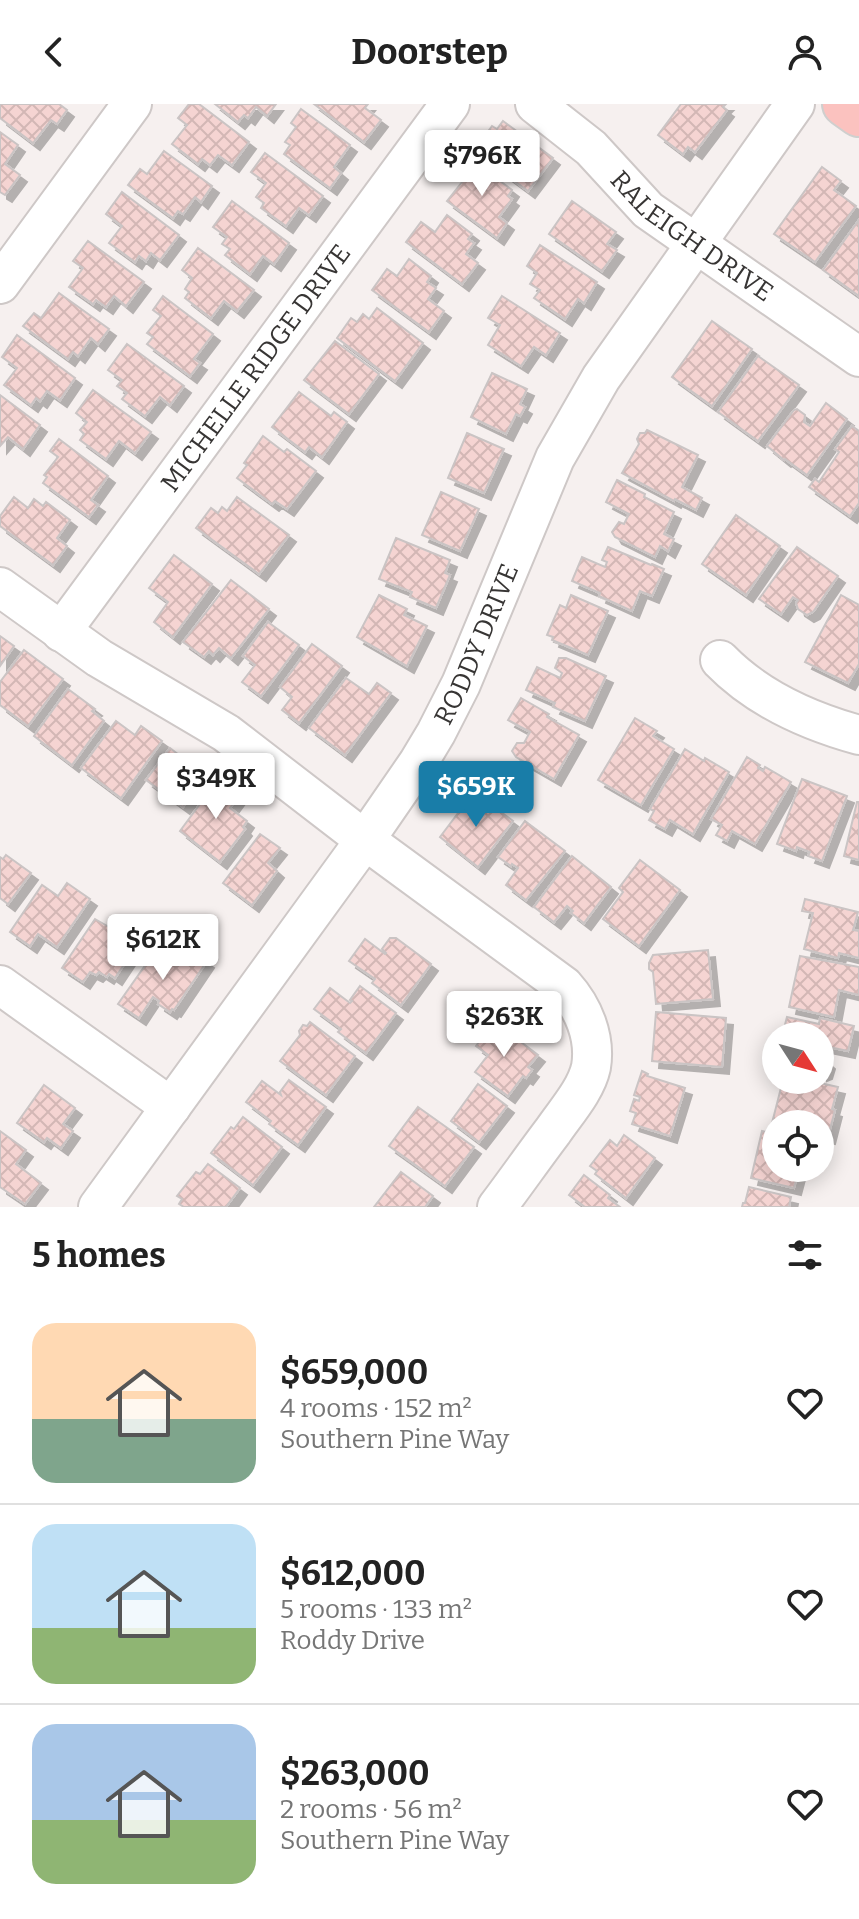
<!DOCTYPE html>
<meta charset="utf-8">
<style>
:root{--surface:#fff;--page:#f6f6f6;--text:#222;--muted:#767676;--line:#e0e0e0;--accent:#197da8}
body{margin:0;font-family:Bitter,serif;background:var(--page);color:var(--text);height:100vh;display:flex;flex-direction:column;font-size:30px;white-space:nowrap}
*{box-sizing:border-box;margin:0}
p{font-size:26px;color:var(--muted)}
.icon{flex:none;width:44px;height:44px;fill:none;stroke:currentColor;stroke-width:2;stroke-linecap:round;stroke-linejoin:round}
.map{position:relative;height:1103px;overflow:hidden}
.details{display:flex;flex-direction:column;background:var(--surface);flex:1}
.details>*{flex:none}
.needle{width:52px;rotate:126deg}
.controls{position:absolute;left:762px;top:918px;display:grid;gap:16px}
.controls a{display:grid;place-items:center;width:72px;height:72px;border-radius:50%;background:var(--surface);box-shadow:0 4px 20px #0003;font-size:40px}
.price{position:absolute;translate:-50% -68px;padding:0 18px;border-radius:8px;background:#fff;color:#222;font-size:26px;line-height:52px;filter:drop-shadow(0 2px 4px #0008)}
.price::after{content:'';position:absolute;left:50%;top:48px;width:24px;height:18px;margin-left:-12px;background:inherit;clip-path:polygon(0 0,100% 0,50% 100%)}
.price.on{background:var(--accent);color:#fff}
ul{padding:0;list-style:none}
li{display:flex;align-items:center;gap:24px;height:200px;padding:0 32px}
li+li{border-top:2px solid var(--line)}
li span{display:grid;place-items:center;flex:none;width:224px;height:160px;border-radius:24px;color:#555}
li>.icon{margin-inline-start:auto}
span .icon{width:96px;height:96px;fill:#fffc;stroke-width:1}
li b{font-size:34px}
h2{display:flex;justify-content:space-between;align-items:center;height:96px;padding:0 32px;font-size:34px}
header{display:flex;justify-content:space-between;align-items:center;height:104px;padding:0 32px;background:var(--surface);font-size:36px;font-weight:700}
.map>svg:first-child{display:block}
.building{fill:url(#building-cross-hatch);stroke:#cac4c4;stroke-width:2;filter:url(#shadow)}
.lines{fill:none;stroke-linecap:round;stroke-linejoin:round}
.minor-casing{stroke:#cec8c7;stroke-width:42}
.major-casing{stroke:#cfcfce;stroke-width:48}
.minor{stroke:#fff;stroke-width:38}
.major{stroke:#fbc2bf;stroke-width:44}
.labels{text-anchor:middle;stroke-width:7;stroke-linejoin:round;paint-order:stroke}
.street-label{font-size:26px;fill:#373534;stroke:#fff}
</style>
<header><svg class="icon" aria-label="back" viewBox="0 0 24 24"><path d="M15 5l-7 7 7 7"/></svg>Doorstep<svg class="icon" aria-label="person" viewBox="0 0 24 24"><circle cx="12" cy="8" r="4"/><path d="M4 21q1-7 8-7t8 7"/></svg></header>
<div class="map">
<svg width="859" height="1103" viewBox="0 0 859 1103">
<defs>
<pattern id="building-cross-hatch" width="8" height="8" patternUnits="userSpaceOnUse" patternTransform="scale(2)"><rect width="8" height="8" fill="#f5d4d2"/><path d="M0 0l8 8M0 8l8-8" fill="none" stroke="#d3b7b5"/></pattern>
<filter id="shadow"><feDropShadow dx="7" dy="7" stdDeviation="0" flood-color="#0004"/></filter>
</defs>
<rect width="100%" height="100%" fill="#f6f0ef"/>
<!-- building -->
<g class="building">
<polygon points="0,0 59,0 67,6 57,20 51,16 33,39 0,14"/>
<polygon points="189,0 199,0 249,38 232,61 218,51 210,61 202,55 198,60 172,40 187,21 178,14"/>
<polygon points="215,0 276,0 267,12 256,3 248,14 244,11 238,18"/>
<polygon points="314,0 368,0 365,4 381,16 364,38"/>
<polygon points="681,0 726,0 723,3 727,6 695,48 688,43 683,50 658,31"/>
<polygon points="301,5 350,41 334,63 341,69 330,84 284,50 290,41 285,38 296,23 291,19"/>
<polygon points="503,17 553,54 528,87 474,47 492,22 497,25"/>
<polygon points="0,28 18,41 5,60 20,71 5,91 0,88"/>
<polygon points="164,47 212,82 201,98 195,93 183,110 178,107 173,114 128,81 140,65 147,70"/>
<polygon points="265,49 323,92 309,111 299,104 286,122 261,104 264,99 256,93 266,79 251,68"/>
<polygon points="468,53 512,86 508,92 512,95 499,113 507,119 497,134 447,97 466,73 458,67"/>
<polygon points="822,63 841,77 834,86 856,102 815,158 774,130"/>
<polygon points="122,88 179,131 160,156 151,149 146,157 139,152 135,158 109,139 122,122 106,110"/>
<polygon points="232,97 289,139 274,160 263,152 250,170 225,151 230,145 222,140 227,133 213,123"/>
<polygon points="572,97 616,128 607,140 617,146 602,167 549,130"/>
<polygon points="447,111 472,130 468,135 474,139 466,150 478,159 462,180 406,138 421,118 435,128"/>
<polygon points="859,116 859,192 823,166"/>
<polygon points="88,137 144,178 126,202 114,192 106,203 96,196 93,200 69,183 83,164 73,157"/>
<polygon points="540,141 597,178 584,199 578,195 565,215 534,194 540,186 530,180 537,169 527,162"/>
<polygon points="198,144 254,186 237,207 224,197 211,214 185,194 189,188 185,185 192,174 182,166"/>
<polygon points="409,155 431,172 427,178 436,184 428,195 444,207 429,228 372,186 387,165 397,172"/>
<polygon points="59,189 109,225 98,240 91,234 78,252 73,248 68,255 23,222 34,209 41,214"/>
<polygon points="163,192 213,230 194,255 200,259 190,272 147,240 153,233 147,229 161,212 153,206"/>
<polygon points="502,192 560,229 546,251 534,243 521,262 488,241 500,221 488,214"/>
<polygon points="377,204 423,239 395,277 337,234 351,214 357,218 363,210 369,215"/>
<polygon points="712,217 752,245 712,302 672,273"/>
<polygon points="17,231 75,274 60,296 47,287 40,297 36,294 31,301 4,281 17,264 2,253"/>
<polygon points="335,237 379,270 349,310 304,276"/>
<polygon points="127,240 184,282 170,301 160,293 145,312 122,295 127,289 117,282 122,276 108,266"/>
<polygon points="758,252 799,281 758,337 718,308"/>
<polygon points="492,269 527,285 520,300 525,303 520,312 516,310 506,330 471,313"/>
<polygon points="93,286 151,328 135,349 119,337 106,355 80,336 84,330 80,326 87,318 76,309"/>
<polygon points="299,288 331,312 334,308 347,318 322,353 309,343 305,348 272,323"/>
<polygon points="0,291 40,321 23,345 8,333 0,342"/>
<polygon points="826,299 847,315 807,371 785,355 784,356 767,342 794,306 797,305 805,311 804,318 810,322"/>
<polygon points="852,322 859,327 859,399 850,412 809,383 815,375 819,378 839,348 835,345"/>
<polygon points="647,326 698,351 682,383 702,394 696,406 675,395 674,397 622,369 639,340 637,335 640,329 645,329"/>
<polygon points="467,329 504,345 484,389 448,374"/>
<polygon points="263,332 284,348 287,345 316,367 287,405 275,397 272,400 237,374 247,361 244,359"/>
<polygon points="59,335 108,372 91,396 98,401 89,413 43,379 47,373 44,371 58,353 50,347"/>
<polygon points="617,376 645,390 644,393 674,408 664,430 674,435 668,447 660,442 655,453 615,433 612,428 619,418 624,420 629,410 606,398"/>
<polygon points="441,388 479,405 460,447 422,431"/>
<polygon points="14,393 28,404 34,395 43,402 46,398 70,416 57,434 67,442 53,461 0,422 0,412"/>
<polygon points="237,393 289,431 259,470 196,424 211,404 218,409 222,403 227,407"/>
<polygon points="736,411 780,442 746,491 702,460"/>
<polygon points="396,434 450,456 445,469 450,471 436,504 410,493 412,488 379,475"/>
<polygon points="608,443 651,461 652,460 664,465 652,492 640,487 632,507 599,492 600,489 572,477 582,453 605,463 607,458 602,456"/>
<polygon points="797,443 838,472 813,508 807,511 798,505 796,499 798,496 793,493 781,510 759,495"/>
<polygon points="174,451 212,480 173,533 154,518 168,498 149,484"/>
<polygon points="231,476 269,505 231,554 219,544 213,551 209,547 204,553 183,538"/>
<polygon points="379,491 407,505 404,511 427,522 407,562 357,533"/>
<polygon points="571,491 608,507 588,551 552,536 553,533 547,531 560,501 566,504"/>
<polygon points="841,491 859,501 859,560 848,579 805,558"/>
<polygon points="268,518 299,541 261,592 242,578 255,561 243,552"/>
<polygon points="0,532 14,542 0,562"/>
<polygon points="312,540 342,562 299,619 282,606 292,593 280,583"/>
<polygon points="24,546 63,575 28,622 0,601 0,578"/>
<polygon points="559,554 566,554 606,572 585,617 553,603 555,599 526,586 537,563 560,574 562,569 555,564"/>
<polygon points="346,574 369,590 377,579 391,589 345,651 309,624"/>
<polygon points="68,585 95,605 92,607 104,617 72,661 34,632"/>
<polygon points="521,594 549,610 547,613 579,631 554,675 516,653 512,647 517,639 524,639 530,628 508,616"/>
<polygon points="635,614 657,627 653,632 674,645 641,701 598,676"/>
<polygon points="116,617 135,631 141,622 162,637 121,694 81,664"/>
<polygon points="170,644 188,658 191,654 209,668 183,703 146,676"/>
<polygon points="685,645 704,657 705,654 729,668 693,730 670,716 665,725 649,716 654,707 650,705"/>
<polygon points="747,653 760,661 758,664 763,667 765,663 791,678 755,740 732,727 727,737 716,731 722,721 711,715"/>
<polygon points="220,673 241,689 230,704 247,717 243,723 245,725 220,758 180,727"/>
<polygon points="802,675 847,692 822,757 808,752 810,748 797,743 796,747 777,740"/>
<polygon points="474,688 513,717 478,763 440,733"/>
<polygon points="857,698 859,698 859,756 844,752"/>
<polygon points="525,717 565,747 526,796 506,781 518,764 512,760 511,762 498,753"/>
<polygon points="260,730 280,744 268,759 277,767 252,801 223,779"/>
<polygon points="6,751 31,769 8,800 0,794 0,753 3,755"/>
<polygon points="572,752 611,783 584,819 571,809 573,807 567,802 554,818 534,803"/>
<polygon points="640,756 680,786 639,842 603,815 623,788 619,784"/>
<polygon points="67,779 90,795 57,843 38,830 30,842 10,828 42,781 58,792"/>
<polygon points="805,795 858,808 853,826 859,827 859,854 839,849 838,854 804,845 813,809 802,807"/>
<polygon points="95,815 123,831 121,834 135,844 115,874 109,870 107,873 99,868 96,871 90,868 83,878 62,864"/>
<polygon points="390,834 396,834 431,860 401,901 372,879 375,875 349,857 365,835 385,850 386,849 382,845"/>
<polygon points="187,843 207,857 174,906 172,905 170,908 158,900 159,897 153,893 139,914 118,900 156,846 175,860"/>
<polygon points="708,846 713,895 656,900 653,868 649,865 649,859 653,851"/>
<polygon points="800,852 859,863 859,891 839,886 834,913 789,903"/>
<polygon points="360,882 396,909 366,949 338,928 341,925 314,905 330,884 350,899 352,897 350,896"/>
<polygon points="656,908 726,914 722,963 652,957"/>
<polygon points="787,913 819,920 820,914 854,922 848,947 824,942 822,953 828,958 825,968 820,970 820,932 782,932"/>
<polygon points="496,915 507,924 505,926 538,951 528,963 532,966 526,974 523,972 508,992 475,968 488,951 476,942"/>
<polygon points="310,918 355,952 326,991 280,957 300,931 299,927 303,921 307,922"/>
<polygon points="642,967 648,970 647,972 685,984 670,1032 632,1020 636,1009 630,1007 634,995 639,997 640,993 634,991"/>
<polygon points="289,976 326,1003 298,1041 269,1020 271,1017 246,998 262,977 281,991 280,988"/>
<polygon points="783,976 807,976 838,983 832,1005 835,1006 828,1033 820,1031 820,1020 772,1019"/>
<polygon points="478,980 507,1002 479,1038 451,1017"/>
<polygon points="44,981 75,1004 63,1020 73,1027 61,1044 47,1034 44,1038 17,1019"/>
<polygon points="418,1003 474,1043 445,1082 389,1042"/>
<polygon points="243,1013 282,1043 253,1081 211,1049 231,1023 234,1025"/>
<polygon points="0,1027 26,1046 16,1060 41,1079 25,1100 0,1083"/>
<polygon points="762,1027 776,1030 776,1064 796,1064 795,1068 798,1069 794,1084 751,1074"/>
<polygon points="624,1031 655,1054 626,1094 595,1070 597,1067 590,1062 610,1036 617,1042"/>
<polygon points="208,1060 240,1084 226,1103 184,1103 179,1100 182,1095 177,1092 196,1068 200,1070"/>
<polygon points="401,1068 433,1092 425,1103 374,1103"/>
<polygon points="584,1071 610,1091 608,1094 620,1103 585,1103 569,1091"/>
<polygon points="749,1083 791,1093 789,1103 742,1103 743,1099 745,1099"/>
</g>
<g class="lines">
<defs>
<g id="minor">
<path id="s1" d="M535,0l56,44 57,62 211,147"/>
<polyline points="0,180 132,0"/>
<path d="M0,483l99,71 127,75 139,107 199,146c19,21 32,51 27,81 -5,23 -25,45 -38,64 -19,25 -37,51 -56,76"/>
<path id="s2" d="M61,528l389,-528"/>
<path d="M720,556c37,38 88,61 139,75"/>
<polyline points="0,881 171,1003"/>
<path id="s3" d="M98,1103l267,-367 53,-77 18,-30 25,-49 94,-226 46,-80 194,-274"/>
</g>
<polyline id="major" points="845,0 859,10"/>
</defs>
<!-- minor casing -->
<use href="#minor" class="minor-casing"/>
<!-- major casing -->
<use href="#major" class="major-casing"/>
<!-- minor -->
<use href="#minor" class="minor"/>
<!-- major -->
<use href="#major" class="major"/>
</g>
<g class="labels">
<!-- street labels -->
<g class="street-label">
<text dy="9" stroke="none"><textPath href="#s1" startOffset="206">RALEIGH DRIVE</textPath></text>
<text dy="9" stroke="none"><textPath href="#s2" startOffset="328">MICHELLE RIDGE DRIVE</textPath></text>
<text dy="9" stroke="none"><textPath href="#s3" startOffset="680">RODDY DRIVE</textPath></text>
</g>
</g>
</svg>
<div class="controls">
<a><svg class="needle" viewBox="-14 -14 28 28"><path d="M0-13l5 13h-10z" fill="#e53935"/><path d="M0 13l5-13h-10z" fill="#767676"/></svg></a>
<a><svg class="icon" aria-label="locate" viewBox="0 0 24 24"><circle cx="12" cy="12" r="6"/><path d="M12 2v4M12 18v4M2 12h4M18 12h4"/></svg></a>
</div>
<b class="price" style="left:482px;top:94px">$796K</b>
<b class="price" style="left:216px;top:717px">$349K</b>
<b class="price on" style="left:476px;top:725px">$659K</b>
<b class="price" style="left:163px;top:878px">$612K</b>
<b class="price" style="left:504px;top:955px">$263K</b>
</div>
<section class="details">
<h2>5 homes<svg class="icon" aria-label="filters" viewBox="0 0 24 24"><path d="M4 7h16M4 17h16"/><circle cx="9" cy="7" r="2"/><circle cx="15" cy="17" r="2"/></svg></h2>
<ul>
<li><span style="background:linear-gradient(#ffd9b3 60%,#7fa58c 0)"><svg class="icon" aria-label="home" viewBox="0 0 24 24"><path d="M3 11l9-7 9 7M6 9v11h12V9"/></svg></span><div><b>$659,000</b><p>4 rooms · 152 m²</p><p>Southern Pine Way</p></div><svg class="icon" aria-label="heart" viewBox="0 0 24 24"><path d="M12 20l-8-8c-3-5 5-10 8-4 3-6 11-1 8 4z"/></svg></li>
<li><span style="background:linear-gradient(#bfe0f5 65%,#8fb573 0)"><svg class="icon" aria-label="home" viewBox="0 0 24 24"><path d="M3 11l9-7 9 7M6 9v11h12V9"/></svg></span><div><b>$612,000</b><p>5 rooms · 133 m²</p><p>Roddy Drive</p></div><svg class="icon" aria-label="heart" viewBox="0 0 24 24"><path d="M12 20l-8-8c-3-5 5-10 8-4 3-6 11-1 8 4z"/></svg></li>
<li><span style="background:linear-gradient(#a9c7e8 60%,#8fb573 0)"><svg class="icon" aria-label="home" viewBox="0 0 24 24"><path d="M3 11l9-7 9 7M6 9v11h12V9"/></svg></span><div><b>$263,000</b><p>2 rooms · 56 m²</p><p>Southern Pine Way</p></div><svg class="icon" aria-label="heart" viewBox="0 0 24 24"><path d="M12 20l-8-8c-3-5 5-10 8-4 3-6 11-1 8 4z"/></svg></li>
</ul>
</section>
